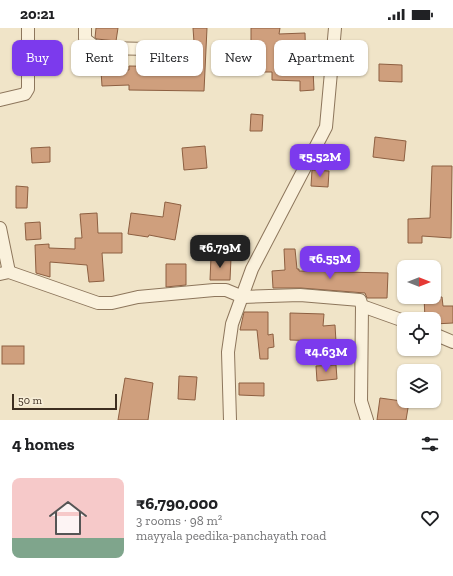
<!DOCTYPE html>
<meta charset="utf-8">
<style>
:root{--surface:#fff;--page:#f2f2f2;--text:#202124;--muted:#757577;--line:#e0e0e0;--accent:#7c3aed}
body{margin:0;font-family:"Zilla Slab",serif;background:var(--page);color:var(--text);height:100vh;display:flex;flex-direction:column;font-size:15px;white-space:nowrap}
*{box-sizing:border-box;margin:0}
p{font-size:13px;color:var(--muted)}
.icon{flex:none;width:22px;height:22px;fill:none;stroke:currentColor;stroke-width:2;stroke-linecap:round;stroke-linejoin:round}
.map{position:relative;height:392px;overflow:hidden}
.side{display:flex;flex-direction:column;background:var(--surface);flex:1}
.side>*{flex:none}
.banner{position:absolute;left:12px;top:12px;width:429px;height:36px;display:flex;gap:8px}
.needle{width:26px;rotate:90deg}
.tools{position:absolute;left:397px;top:232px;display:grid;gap:8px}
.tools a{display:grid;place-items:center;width:44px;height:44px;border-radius:8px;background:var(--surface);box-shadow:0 1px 3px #0004;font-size:20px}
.scale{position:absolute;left:12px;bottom:10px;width:105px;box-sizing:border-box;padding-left:4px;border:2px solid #3d2e20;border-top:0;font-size:11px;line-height:14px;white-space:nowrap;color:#3d2e20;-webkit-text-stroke:3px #f7eed8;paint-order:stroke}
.price{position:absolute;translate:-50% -34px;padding:0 9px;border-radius:8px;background:var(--accent);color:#fff;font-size:13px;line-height:26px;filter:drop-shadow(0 1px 2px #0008)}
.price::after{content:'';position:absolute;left:50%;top:24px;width:12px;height:9px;margin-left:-6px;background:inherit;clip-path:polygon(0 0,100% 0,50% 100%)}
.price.on{background:#222;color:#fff}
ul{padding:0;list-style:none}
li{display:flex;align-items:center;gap:12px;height:100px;padding:0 12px}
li+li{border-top:1px solid var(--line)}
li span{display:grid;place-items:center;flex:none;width:112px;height:80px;border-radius:8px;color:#555}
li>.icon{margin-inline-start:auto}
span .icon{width:48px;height:48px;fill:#fffc;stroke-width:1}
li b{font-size:17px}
h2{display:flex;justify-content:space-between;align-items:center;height:48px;padding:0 12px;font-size:17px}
.tag{padding:0 14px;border-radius:8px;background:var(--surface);box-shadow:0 1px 3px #0004;font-size:14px;line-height:36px}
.tag.on{background:var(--accent);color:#fff}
.status{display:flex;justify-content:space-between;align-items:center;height:28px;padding:0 20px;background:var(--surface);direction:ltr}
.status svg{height:11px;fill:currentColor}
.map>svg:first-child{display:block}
.building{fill:#cf9f7d;stroke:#8d5f41}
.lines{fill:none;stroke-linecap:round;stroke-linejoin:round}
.street-casing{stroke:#8d765c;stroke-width:14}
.street{stroke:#faf1dc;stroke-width:12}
</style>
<div class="status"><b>20:21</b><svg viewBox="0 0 49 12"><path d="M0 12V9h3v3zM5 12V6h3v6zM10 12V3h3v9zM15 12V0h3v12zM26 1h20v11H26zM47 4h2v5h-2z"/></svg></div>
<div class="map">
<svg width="453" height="392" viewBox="0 0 453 392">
<rect width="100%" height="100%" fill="#f0e4c8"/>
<!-- building -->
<g class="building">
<polygon points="96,0 118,0 116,13 97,11 95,10"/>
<polygon points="193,0 207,0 204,63 129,62 129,57 102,58 101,43 129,42 129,38 183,39 183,29 199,28 202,22 199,16 194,14"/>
<polygon points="251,0 280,0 279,6 305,5 306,42 313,42 314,62 300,63 300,53 272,52 272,44 251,44"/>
<polygon points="379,36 402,37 402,54 379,53"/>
<polygon points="251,86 263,87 262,103 250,103"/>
<polygon points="375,109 406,113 404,133 373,129"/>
<polygon points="205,118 207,140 184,142 182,120"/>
<polygon points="50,119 50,134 32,135 31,120"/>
<polygon points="432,138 452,138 451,210 422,208 422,215 408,215 408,191 430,190"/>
<polygon points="312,142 329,143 328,159 311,158"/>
<polygon points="16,158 28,159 27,180 16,180"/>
<polygon points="165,174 181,177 175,212 149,207 148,209 128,206 131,185 163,189"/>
<polygon points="97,185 98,205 122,205 122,225 102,225 104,253 89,254 87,237 50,234 50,249 36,245 35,217 49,216 49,220 75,221 75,210 82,210 80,186"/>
<polygon points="40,194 41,211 26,212 25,195"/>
<polygon points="284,221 295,221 297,241 299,241 299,243 388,245 387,270 367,270 365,265 301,260 273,260 272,243 285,242"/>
<polygon points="211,229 231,230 230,252 210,252"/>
<polygon points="166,236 186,236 186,257 166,259"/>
<polygon points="424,269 442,269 443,278 453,278 453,295 434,296 434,291 425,291"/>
<polygon points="244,284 268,284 268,307 273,306 274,319 268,320 268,331 260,331 257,302 240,302"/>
<polygon points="290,285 324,286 323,298 335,297 336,314 321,315 321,313 290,312"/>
<rect x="2" y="318" width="22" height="18"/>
<polygon points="336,337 337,351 317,353 316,338"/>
<polygon points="179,348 197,349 195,372 178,371"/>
<polygon points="125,350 153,355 148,392 118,392"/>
<polygon points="239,355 264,355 264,368 239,367"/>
<polygon points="380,370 409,374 406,392 377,392"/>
</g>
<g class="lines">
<defs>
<g id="street">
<polyline points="85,0 85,11 94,18 104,20 195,22"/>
<polyline points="0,72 25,66 28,61 28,0"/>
<polyline points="0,200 9,244"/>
<polyline points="0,246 9,244 98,275 112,275 138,269 214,262 226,262 243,269 300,267 360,272 362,278 404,293"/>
<polyline points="362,278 361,373 367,392"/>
<polyline points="434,306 453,314"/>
<polyline points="230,392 228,324 232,296 252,241 326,99 335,0"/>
</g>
</defs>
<!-- street casing -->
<use href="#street" class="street-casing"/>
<!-- street -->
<use href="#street" class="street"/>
</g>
</svg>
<div class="tools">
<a><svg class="needle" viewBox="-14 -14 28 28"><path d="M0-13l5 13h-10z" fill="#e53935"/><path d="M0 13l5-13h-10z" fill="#757577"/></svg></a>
<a><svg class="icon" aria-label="locate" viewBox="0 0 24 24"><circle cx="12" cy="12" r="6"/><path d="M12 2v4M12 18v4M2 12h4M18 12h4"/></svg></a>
<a><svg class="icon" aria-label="layers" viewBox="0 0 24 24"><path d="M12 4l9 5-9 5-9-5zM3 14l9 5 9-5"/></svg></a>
</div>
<div class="scale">50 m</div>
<b class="price" style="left:320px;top:150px">₹5.52M</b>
<b class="price on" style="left:220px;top:241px">₹6.79M</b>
<b class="price" style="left:330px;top:252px">₹6.55M</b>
<b class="price" style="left:326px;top:345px">₹4.63M</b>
<div class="banner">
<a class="tag on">Buy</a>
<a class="tag">Rent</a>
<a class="tag">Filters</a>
<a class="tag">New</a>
<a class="tag">Apartment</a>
</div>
</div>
<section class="side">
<h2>4 homes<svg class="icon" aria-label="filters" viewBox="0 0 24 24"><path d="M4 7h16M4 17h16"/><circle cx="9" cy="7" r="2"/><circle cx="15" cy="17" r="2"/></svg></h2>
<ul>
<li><span style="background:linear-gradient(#f6c9c9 75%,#7fa58c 0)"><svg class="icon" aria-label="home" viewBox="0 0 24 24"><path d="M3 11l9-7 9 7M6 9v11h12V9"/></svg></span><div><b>₹6,790,000</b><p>3 rooms · 98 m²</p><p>mayyala peedika-panchayath road</p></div><svg class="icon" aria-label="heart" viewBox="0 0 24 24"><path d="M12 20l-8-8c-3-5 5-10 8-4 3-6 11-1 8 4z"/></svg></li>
</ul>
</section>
